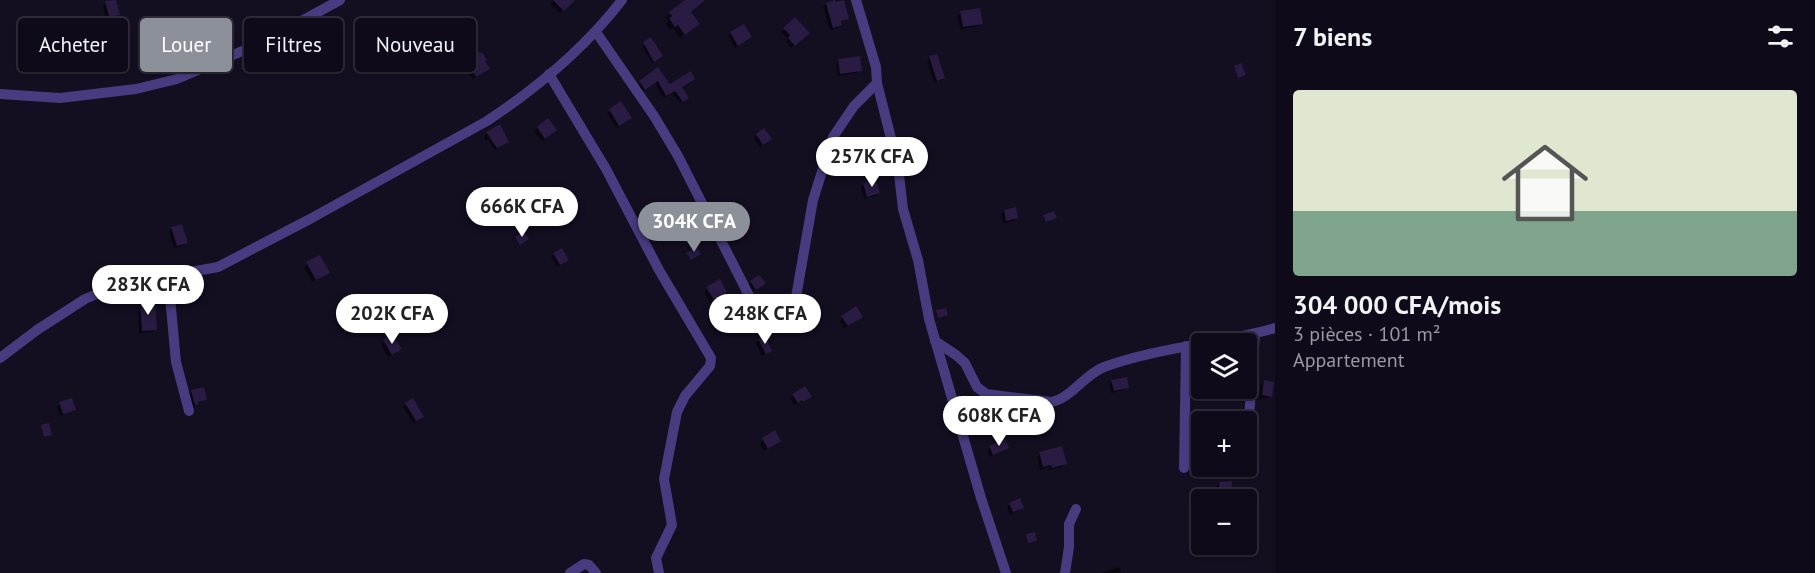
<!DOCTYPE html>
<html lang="fr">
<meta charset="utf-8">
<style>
:root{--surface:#0f0a19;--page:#181322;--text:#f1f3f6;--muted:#9b9aa2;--line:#2f2b38;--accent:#8c9099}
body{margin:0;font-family:"PT Sans",sans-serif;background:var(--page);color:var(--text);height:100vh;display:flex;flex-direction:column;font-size:22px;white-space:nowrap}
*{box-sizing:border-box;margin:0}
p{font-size:20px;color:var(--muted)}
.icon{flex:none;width:33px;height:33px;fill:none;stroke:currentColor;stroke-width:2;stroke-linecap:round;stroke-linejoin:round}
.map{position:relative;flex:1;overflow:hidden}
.sheet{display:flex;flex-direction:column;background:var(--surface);width:540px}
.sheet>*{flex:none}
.hud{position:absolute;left:18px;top:18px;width:570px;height:54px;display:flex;gap:12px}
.controls{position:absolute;left:1191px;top:333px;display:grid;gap:12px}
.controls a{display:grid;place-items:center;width:66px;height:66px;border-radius:6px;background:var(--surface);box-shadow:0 2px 4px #0004,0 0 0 2px var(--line);font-size:30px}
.price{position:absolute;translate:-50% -51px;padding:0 14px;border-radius:21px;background:#fff;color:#222;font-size:20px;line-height:39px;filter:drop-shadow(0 2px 3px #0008)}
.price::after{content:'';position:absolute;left:50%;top:36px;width:18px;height:14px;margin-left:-9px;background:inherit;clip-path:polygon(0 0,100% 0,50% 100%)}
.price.on{background:var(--accent);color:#fff}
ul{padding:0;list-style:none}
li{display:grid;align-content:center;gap:12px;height:318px;padding:0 18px}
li+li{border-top:2px solid var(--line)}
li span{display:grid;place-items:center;height:186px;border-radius:6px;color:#555}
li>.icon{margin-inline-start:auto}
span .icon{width:108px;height:108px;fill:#fffc;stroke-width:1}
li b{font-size:26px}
h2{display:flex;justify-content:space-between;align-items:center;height:72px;padding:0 18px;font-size:26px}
.pill{padding:0 21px;border-radius:6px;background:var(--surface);box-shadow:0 2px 4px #0004,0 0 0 2px var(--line);font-size:21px;line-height:54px}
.pill.on{background:var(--accent);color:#fff}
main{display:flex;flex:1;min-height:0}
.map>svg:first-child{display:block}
.shadow{fill:#0007}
.building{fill:#291b42}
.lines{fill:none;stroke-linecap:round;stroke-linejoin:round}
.minor{stroke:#483b7f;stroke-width:10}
</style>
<main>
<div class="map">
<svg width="1275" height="573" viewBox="0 0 1275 573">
<rect width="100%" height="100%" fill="#140e21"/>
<!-- shadow -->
<g class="shadow">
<polygon points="554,0 573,0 560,13 550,4"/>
<polygon points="689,0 698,0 689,12 693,28 680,38 673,28 670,30 666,24 668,21 665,17"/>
<polygon points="106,3 118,14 115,17 106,20 103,6"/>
<polygon points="826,4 848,18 840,23 837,28 830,30 823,7"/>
<polygon points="961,13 981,23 978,26 960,29 958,16"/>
<polygon points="795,19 808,33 791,48 786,42 788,39 781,32"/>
<polygon points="201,33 214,42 202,49 198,37"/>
<polygon points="731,33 750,37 735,48 728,36"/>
<polygon points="644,44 659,58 652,63 642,46"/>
<polygon points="930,58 943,78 934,83 927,61"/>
<polygon points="466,60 488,69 473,79 463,63"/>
<polygon points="839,61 861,70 858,73 838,76 836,64"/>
<polygon points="658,69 670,86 680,88 684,100 680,103 672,93 663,98 655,83 642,92 637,85"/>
<polygon points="621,103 627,121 616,128 607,113"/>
<polygon points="548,120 552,133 542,141 534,131"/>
<polygon points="764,130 767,142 760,147 754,139"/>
<polygon points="487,133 507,141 494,150 488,139 486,141 484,136"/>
<polygon points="848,152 864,160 852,168 845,156"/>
<polygon points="864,184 878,193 875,196 864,199 861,188"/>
<polygon points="509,198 510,208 499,214 495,207"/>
<polygon points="1004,211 1017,218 1013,221 1003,223 1001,214"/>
<polygon points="172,228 187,242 183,246 174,248 169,231"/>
<polygon points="554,254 567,260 557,267 551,257"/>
<polygon points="307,264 328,273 312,282 304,267"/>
<polygon points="751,282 760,286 752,292 748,286"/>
<polygon points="707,288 726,292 710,302 704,292"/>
<polygon points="141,303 155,329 152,332 139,333 138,306"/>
<polygon points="843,318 858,320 844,328 840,321"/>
<polygon points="759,340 771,350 762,356 756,343"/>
<polygon points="384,341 397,352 388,357 381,344"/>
<polygon points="1112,381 1127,387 1124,390 1111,393 1109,385"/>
<polygon points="1264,382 1270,396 1267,399 1259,398 1261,385"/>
<polygon points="192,392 206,399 192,407 189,395"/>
<polygon points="793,395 807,399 794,405 790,398"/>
<polygon points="60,404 74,409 60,416 57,407"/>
<polygon points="406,404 422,417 413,423 403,407"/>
<polygon points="1193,416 1199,426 1192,436 1190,418"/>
<polygon points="774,432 776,444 764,451 759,443"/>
<polygon points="990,447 1007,447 990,457 987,451"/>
<polygon points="1040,454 1065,464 1062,467 1049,470 1048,467 1040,470 1037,457"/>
<polygon points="1219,483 1230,500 1217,500 1216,487"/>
<polygon points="1010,504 1023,508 1010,515 1007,507"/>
<polygon points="1119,567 1121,573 1102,573 1103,572"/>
</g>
<!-- building -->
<g class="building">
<polygon points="116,0 120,15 109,17 105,1"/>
<polygon points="553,0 575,0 564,11"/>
<polygon points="685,0 705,0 691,12 700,24 685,35 678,25 675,27 669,18 672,16 669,12"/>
<polygon points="835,0 835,2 844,0 849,19 841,21 842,25 833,28 826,3"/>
<polygon points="980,8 983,24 963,27 960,11"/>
<polygon points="795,17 810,33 795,46 788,38 790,35 783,28"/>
<polygon points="744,24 752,37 738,46 730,32"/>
<polygon points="211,28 216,43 205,47 200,32"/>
<polygon points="651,37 663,56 654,62 643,42"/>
<polygon points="479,51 480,53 482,52 487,60 485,61 490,69 476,77 465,59"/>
<polygon points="73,54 75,65 54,68 53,57"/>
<polygon points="937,54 945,78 937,81 929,56"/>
<polygon points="860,56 862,71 840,74 838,59"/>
<polygon points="1241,63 1246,75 1238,78 1234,66"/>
<polygon points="658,67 670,84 691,71 695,79 682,87 689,98 683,102 675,91 666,96 658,81 645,90 639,81"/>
<polygon points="621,101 632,118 619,126 609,109"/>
<polygon points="548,118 557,130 545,139 537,127"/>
<polygon points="500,124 509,142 497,148 486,132"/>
<polygon points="764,128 772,139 763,145 756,134"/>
<polygon points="858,145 866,160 855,166 847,151"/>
<polygon points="876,179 880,193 867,197 863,183"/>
<polygon points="509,196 515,205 503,212 498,202"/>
<polygon points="1016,207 1018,218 1006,221 1004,210"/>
<polygon points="1054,211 1057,218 1046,222 1043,215"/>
<polygon points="182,224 188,243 177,246 171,227"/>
<polygon points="524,231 529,239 520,245 515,237"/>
<polygon points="697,246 701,254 691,260 686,253"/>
<polygon points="562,248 569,260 560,265 553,253"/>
<polygon points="320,255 330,273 316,280 306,262"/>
<polygon points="759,275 766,283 756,290 750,281"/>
<polygon points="720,279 727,292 714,300 706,287"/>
<polygon points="155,300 157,330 142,331 140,301"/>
<polygon points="856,306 863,317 848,326 841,316"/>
<polygon points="946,308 948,315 938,318 936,310"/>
<polygon points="392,334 402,349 392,355 383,340"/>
<polygon points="765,336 772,351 766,354 758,339"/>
<polygon points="1127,377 1129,388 1114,391 1111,380"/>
<polygon points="1264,380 1274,382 1272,397 1262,395"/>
<polygon points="805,386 812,397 803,402 802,400 798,403 792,394"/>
<polygon points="204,387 207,400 198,402 199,404 195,405 191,390"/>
<polygon points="72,398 76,410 63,414 59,402"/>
<polygon points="413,398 424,417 416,421 405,403"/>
<polygon points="1192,414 1203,416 1200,427 1197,426 1195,434 1192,434"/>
<polygon points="49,423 52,435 44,437 41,425"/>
<polygon points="775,430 781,441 768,449 762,438"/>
<polygon points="1005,439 1009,448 993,455 989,446"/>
<polygon points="1062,446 1067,464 1052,468 1051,465 1043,467 1039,452"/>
<polygon points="1232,481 1231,500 1220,500 1219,482"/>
<polygon points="1020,498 1024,508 1013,512 1009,503"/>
<polygon points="1035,532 1037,541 1028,543 1026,534"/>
</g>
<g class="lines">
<!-- minor -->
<g class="minor">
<polyline points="856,0 876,67 877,83 898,166 903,209 918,260 929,319 981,498 1006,573"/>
<polyline points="596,32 654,116 678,156 763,323 795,303 813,200 833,137 854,106 877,83"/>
<polyline points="549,74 606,169 659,270 711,358 710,366 685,396 677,412 664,479 672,525 656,558 659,573"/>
<polyline points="0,94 60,98 136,89 177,79 261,43 340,0"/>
<polyline points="168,275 176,362 189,411"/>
<path d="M935,341l21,14 9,8 12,24 9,7 65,8c19,-3 33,-27 53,-35 55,-20 114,-23 171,-39"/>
<path d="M0,358l37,-28 48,-31 33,-14 100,-18 92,-48 177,-98c50,-33 98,-73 135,-121"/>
<polyline points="1246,460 1255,334"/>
<polyline points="1184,468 1186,346"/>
<polyline points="570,573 584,564 589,565 596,573"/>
<polyline points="1065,573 1069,547 1069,524 1076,509"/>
</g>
</g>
</svg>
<div class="controls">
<a><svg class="icon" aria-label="layers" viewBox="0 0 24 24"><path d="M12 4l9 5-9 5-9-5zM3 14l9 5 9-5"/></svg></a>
<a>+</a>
<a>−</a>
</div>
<b class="price" style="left:872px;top:188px">257K CFA</b>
<b class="price" style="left:522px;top:238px">666K CFA</b>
<b class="price on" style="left:694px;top:253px">304K CFA</b>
<b class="price" style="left:148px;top:316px">283K CFA</b>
<b class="price" style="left:392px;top:345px">202K CFA</b>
<b class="price" style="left:765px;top:345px">248K CFA</b>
<b class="price" style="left:999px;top:447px">608K CFA</b>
<div class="hud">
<a class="pill">Acheter</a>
<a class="pill on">Louer</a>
<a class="pill">Filtres</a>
<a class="pill">Nouveau</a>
</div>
</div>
<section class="sheet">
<h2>7 biens<svg class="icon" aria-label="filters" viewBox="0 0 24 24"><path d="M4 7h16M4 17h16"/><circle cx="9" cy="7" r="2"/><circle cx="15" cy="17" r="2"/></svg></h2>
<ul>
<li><span style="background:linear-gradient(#dfe7d0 65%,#7fa58c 0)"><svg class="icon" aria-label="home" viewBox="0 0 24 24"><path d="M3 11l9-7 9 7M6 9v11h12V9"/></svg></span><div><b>304 000 CFA/mois</b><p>3 pièces · 101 m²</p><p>Appartement</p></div></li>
</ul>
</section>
</main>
